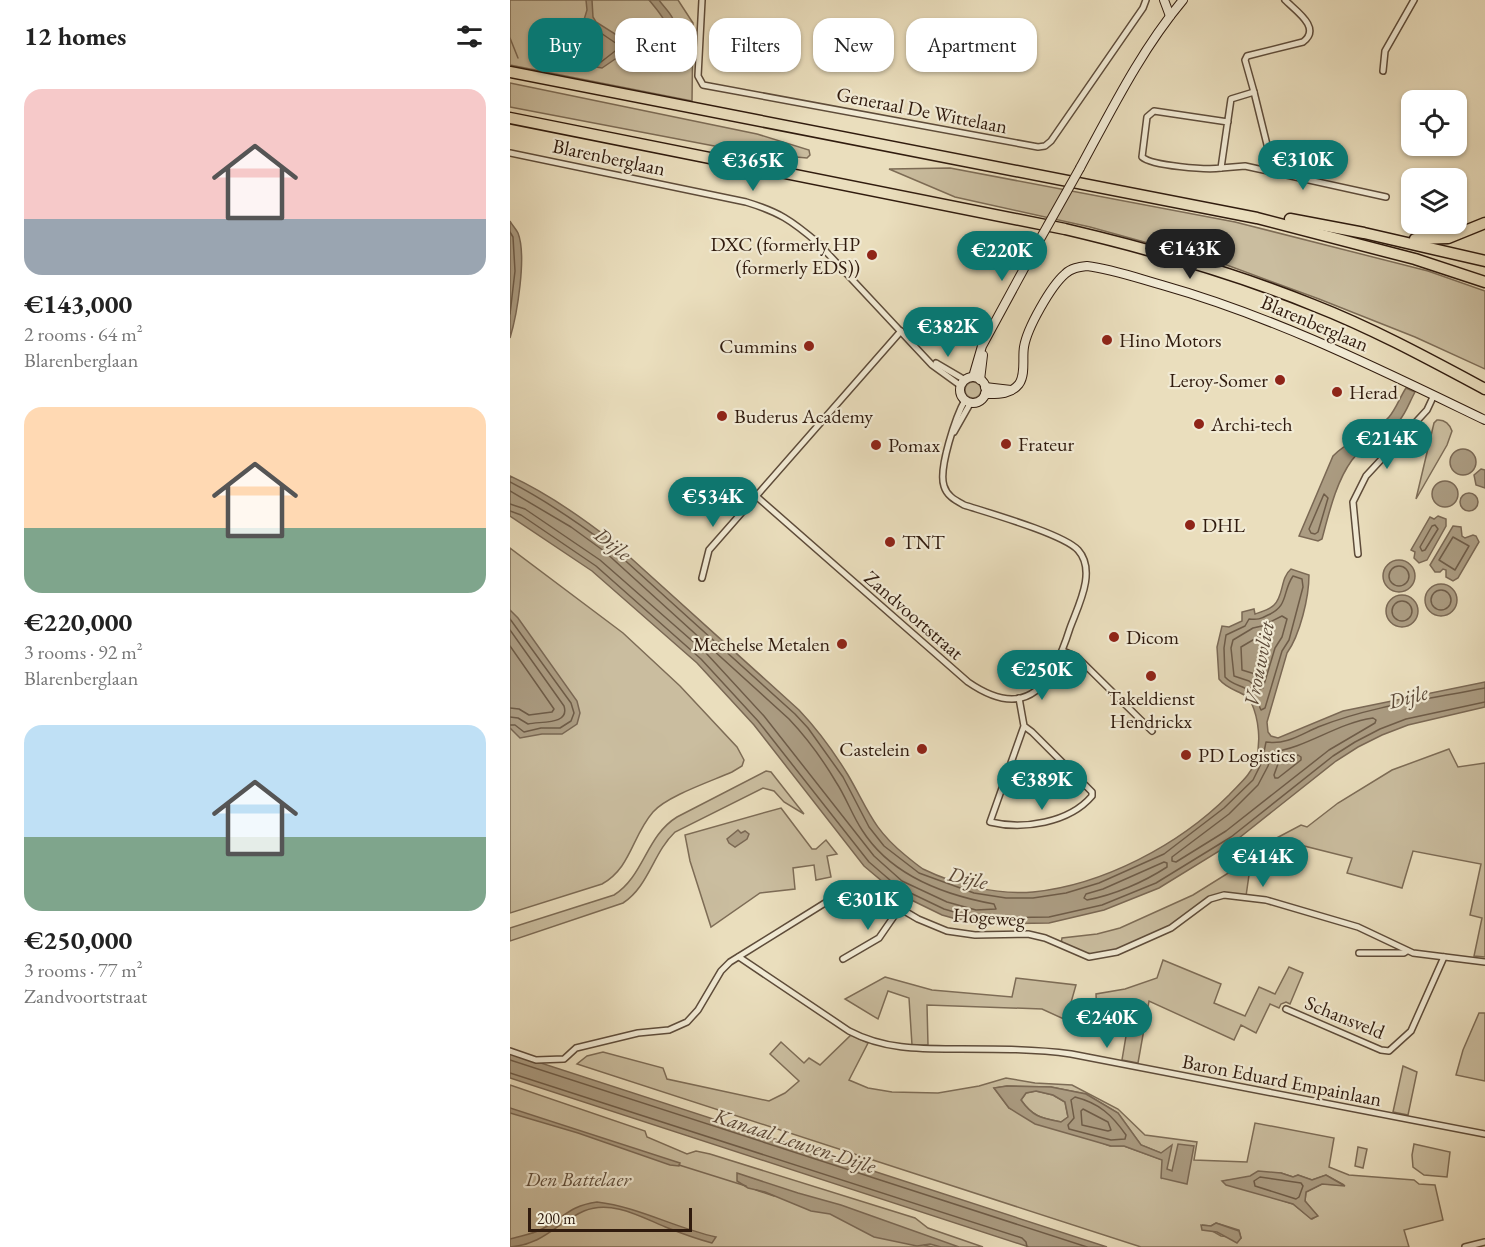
<!DOCTYPE html>
<meta charset="utf-8">
<style>
:root{--surface:#fff;--page:#f6f6f6;--text:#222;--muted:#767676;--accent:#0f766e}
body{margin:0;font-family:"EB Garamond",serif;background:var(--page);color:var(--text);height:100vh;display:flex;flex-direction:column;font-size:22px;white-space:nowrap}
*{box-sizing:border-box;margin:0}
p{font-size:20px;color:var(--muted)}
.icon{flex:none;width:33px;height:33px;fill:none;stroke:currentColor;stroke-width:2;stroke-linecap:round;stroke-linejoin:round}
.map{position:relative;flex:1;overflow:hidden}
.drawer{display:flex;flex-direction:column;background:var(--surface);width:510px}
.drawer>*{flex:none}
.banner{position:absolute;left:18px;top:18px;width:570px;height:54px;display:flex;gap:12px}
.fabs{position:absolute;left:891px;top:90px;display:grid;gap:12px}
.fabs a{display:grid;place-items:center;width:66px;height:66px;border-radius:12px;background:var(--surface);box-shadow:0 2px 4px #0004;font-size:30px}
.scale{position:absolute;left:18px;bottom:15px;width:164px;box-sizing:border-box;padding-left:6px;border:3px solid #301b0e;border-top:0;font-size:16px;line-height:21px;white-space:nowrap;color:#301b0e;-webkit-text-stroke:4px #f1ead4;paint-order:stroke}
.price{position:absolute;translate:-50% -51px;padding:0 14px;border-radius:21px;background:var(--accent);color:#fff;font-size:20px;line-height:39px;filter:drop-shadow(0 2px 3px #0008)}
.price::after{content:'';position:absolute;left:50%;top:36px;width:18px;height:14px;margin-left:-9px;background:inherit;clip-path:polygon(0 0,100% 0,50% 100%)}
.price.selected{background:#222;color:#fff}
ul{padding:0;list-style:none}
li{display:grid;align-content:center;gap:12px;height:318px;padding:0 24px}
li span{display:grid;place-items:center;height:186px;border-radius:18px;color:#555}
li>.icon{margin-inline-start:auto}
span .icon{width:108px;height:108px;fill:#fffc;stroke-width:1}
li b{font-size:26px}
h2{display:flex;justify-content:space-between;align-items:center;height:72px;padding:0 24px;font-size:26px}
.tag{padding:0 21px;border-radius:18px;background:var(--surface);box-shadow:0 2px 4px #0004;font-size:21px;line-height:54px}
.tag.selected{background:var(--accent);color:#fff}
main{display:flex;flex:1;min-height:0}
.map>svg:first-child{display:block}
.green{fill:#cabd9f;stroke:#7d6c56;stroke-width:1.5;fill-rule:evenodd}
.water{fill:#ab9c82;stroke:#7a6854;stroke-width:1.5;fill-rule:evenodd}
.lines{fill:none;stroke-linecap:round;stroke-linejoin:round}
.shore{stroke:#6e5c48;stroke-width:1.5}
.stream{stroke:#7a6854;stroke-width:1.5}
.street-casing{stroke:#5e4c3a;stroke-width:8}
.secondary-casing{stroke:#301b0e;stroke-width:10}
.highway-casing{stroke:#301b0e;stroke-width:13}
.street{stroke:#f1ead4;stroke-width:5}
.secondary{stroke:#f1ead4;stroke-width:8}
.highway{stroke:#eadebd;stroke-width:10}
.secondary-bridge-casing{stroke:#301b0e;stroke-width:10;stroke-linecap:butt}
.secondary-bridge{stroke:#f1ead4;stroke-width:8}
.poi-dot{fill:#8f2418;stroke:#f1ead4;stroke-width:2}
.labels{text-anchor:middle;stroke-width:4.5;stroke-linejoin:round;paint-order:stroke}
.street-label{font-size:20px;fill:#301b0e;stroke:#f1ead4}
.poi-label{font-size:20px;fill:#301b0e;stroke:#f1ead4;text-anchor:start}
.park-label{font-size:20px;font-style:italic;fill:#5e4c3a;stroke:#f1ead4}
.water-label{font-size:21px;font-style:italic;fill:#5b4837;stroke:#f1ead4}
</style>
<main>
<section class="drawer">
<h2>12 homes<svg class="icon" aria-label="filters" viewBox="0 0 24 24"><path d="M4 7h16M4 17h16"/><circle cx="9" cy="7" r="2"/><circle cx="15" cy="17" r="2"/></svg></h2>
<ul>
<li><span style="background:linear-gradient(#f6c9c9 70%,#9aa5b1 0)"><svg class="icon" aria-label="home" viewBox="0 0 24 24"><path d="M3 11l9-7 9 7M6 9v11h12V9"/></svg></span><div><b>€143,000</b><p>2 rooms · 64 m²</p><p>Blarenberglaan</p></div></li>
<li><span style="background:linear-gradient(#ffd9b3 65%,#7fa58c 0)"><svg class="icon" aria-label="home" viewBox="0 0 24 24"><path d="M3 11l9-7 9 7M6 9v11h12V9"/></svg></span><div><b>€220,000</b><p>3 rooms · 92 m²</p><p>Blarenberglaan</p></div></li>
<li><span style="background:linear-gradient(#bfe0f5 60%,#7fa58c 0)"><svg class="icon" aria-label="home" viewBox="0 0 24 24"><path d="M3 11l9-7 9 7M6 9v11h12V9"/></svg></span><div><b>€250,000</b><p>3 rooms · 77 m²</p><p>Zandvoortstraat</p></div></li>
</ul>
</section>
<div class="map">
<svg width="975" height="1247" viewBox="0 0 975 1247">
<rect width="100%" height="100%" fill="#eadebd"/>
<filter id="stains"><feTurbulence type="fractalNoise" baseFrequency=".00333" numOctaves="4"/><feColorMatrix values="0 0 0 0 .2 0 0 0 0 .09 0 0 0 0 .02 0 0 0 .5 -.17"/></filter>
<radialGradient id="worn" r=".72"><stop offset=".6" stop-color="#630" stop-opacity="0"/><stop offset="1" stop-color="#630" stop-opacity=".3"/></radialGradient>
<!-- green -->
<g class="green">
<polygon points="0,0 168,0 183,23 182,101 0,65"/>
<polygon points="0,83 247,134 299,150 300,155 297,158 241,153 0,107"/>
<polygon points="440,168 725,222 918,271 975,291 975,369 905,337 809,299 714,264 580,227 445,197 379,169"/>
<circle cx="463" cy="390" r="8"/>
<path d="M927,420c8,-1 13,5 15,11l-5,14 -31,54 18,-76z"/>
<path d="M0,548l113,85 57,53 57,61 7,13 -2,6 -10,6c-20,9 -65,24 -79,40 -21,24 -22,56 -51,72l-92,29z"/>
<polygon points="939,749 948,767 975,763 975,957 964,956 972,918 960,915 971,864 903,851 892,888 837,873 842,858 778,842 771,859 746,853 761,841 791,825 797,827 828,803 882,770"/>
<path d="M256,771l5,1 33,42 -20,-12 -10,-11 -11,-3 -88,44c-22,21 -26,54 -52,71l-113,38v-13l104,-33c30,-19 32,-59 63,-78z"/>
<polygon points="271,808 302,849 306,849 316,840 327,854 317,856 321,877 306,880 304,865 283,868 285,889 250,893 201,927 180,861 175,835"/>
<polygon points="731,865 740,868 736,896 712,894 666,924 612,948 581,956 551,944 552,938 587,934 610,928 683,895"/>
<polygon points="653,960 711,984 704,1003 735,1016 749,987 765,994 779,967 793,973 780,1004 776,1002 771,1004 769,1008 760,1004 746,1033 731,1025 724,1040 639,1001 628,1063 612,1060 618,1024 587,1018 586,994 615,989 647,978"/>
<polygon points="375,977 422,990 502,997 506,978 566,985 556,1020 532,1009 417,1005 418,1045 402,1045 399,998 378,991 368,1019 335,999"/>
<polygon points="969,1013 975,1013 975,1081 946,1075 953,1050"/>
<path d="M341,1035l17,8 -19,37 19,8 24,4 46,1 41,-7 27,-8 29,5 37,2 46,24 27,26 52,7 -3,18 53,2 8,-39 79,15 -5,29 20,8 65,5 5,4 16,1 8,35 -39,10 5,17h-268l-564,-183 10,-8 16,-4 60,16 4,11 102,22 16,-8 14,-12 -29,-27 11,-12 23,21 5,-5 11,7zM497,1086l44,1 35,7 32,19 23,32 20,8 5,16 6,2 -10,7 1,-18 -39,-14h-14l-101,-38 -15,-20zM771,1173l12,4 5,-2 14,5 14,-5 18,10 -22,-1 -16,8 -1,9 12,15 -5,3 -19,-15 -70,-23zM706,1223l23,7 2,8 -20,-2 -19,-11 9,1z"/>
<polygon points="893,1066 907,1072 898,1115 883,1112"/>
<polygon points="0,1085 135,1131 137,1137 177,1154 186,1151 200,1154 405,1218 418,1228 473,1247 0,1247"/>
<path d="M526,1091l17,4 12,7 3,15 -7,5c-20,-4 -28,-5 -40,-22l5,-7z"/>
<polygon points="904,1144 940,1152 937,1177 914,1175 903,1167 902,1155"/>
<polygon points="848,1147 857,1149 853,1168 845,1166"/>
</g>
<!-- water -->
<g class="water">
<path d="M76,0h6l1,17 3,5 52,33 13,-2c16,-22 3,-35 -12,-53h10c4,6 11,12 14,19 6,18 -1,43 -22,43 -9,1 -19,-6 -27,-9l-22,15 -17,-3 -4,-9 -4,-2 -35,9 1,-5 33,-12 11,-36z"/>
<path d="M0,221c2,4 6,8 8,12 9,23 -1,82 -8,105z"/>
<path d="M896,388l9,4c-5,9 -9,21 -16,29 -14,15 -34,22 -47,39 -16,22 -23,53 -30,79l-4,2 -19,-5 34,-80c15,-17 41,-21 56,-39 7,-8 11,-20 17,-29z"/>
<circle cx="953" cy="462" r="13"/>
<polygon points="971,469 975,470 975,488 966,485 964,475"/>
<path d="M0,476c37,17 70,40 102,65l187,169c18,19 35,42 49,65 20,34 24,53 57,80 6,5 12,10 18,14 33,16 73,26 110,23 70,-7 146,-47 196,-97 10,-11 22,-20 27,-35 5,-18 3,-41 -5,-58 -5,-11 -22,-10 -32,-23l-2,-32 5,-21 7,1 13,-6v-9l12,-3 1,5c6,-2 14,-4 19,-9 10,-9 6,-27 17,-36l18,6c0,22 -9,60 -22,78l-20,69 1,10 3,4 7,2 65,-27 142,-29v25l-77,18 -26,10 -24,12 -22,14 -102,81 -75,46 -55,22 -55,13 -75,1 -32,-9 -47,-23 -31,-26 -110,-141 -57,-62 -105,-92 -82,-55z"/>
<circle cx="935" cy="494" r="13"/>
<circle cx="959" cy="502" r="9"/>
<polygon points="928,516 936,519 936,526 917,560 909,563 904,558 905,552 901,550 920,517 924,519"/>
<polygon points="943,526 951,527 952,536 955,538 963,535 966,536 969,542 948,578 943,581 936,577 936,570 933,569 930,572 925,572 920,565"/>
<circle cx="889" cy="576" r="16"/>
<circle cx="931" cy="600" r="16"/>
<circle cx="892" cy="611" r="16"/>
<polygon points="0,610 8,618 67,701 70,713 67,724 52,734 32,734 10,738 0,728"/>
<polygon points="228,830 231,833 235,831 239,834 237,839 225,847 219,843 217,839"/>
<polygon points="0,1053 597,1247 519,1247 0,1078"/>
<path d="M497,1086l44,1 35,7 32,19 23,32 20,8 11,-8 -5,24 5,2 6,-27 16,2 -7,38 -26,-6 1,-18 -38,-14h-13l-76,-22 -26,-16 -15,-20zM526,1091l17,4 12,7 3,15 -7,5c-20,-4 -28,-5 -40,-22l5,-7z"/>
<polygon points="0,1108 170,1163 169,1166 160,1165 68,1133 0,1113"/>
<polygon points="748,1171 771,1173 783,1177 788,1175 802,1180 816,1175 835,1186 812,1184 796,1192 795,1201 808,1216 801,1219 783,1204 716,1185 712,1181 740,1176"/>
<polygon points="227,1173 288,1193 331,1205 449,1247 431,1247 420,1244 407,1246 364,1237 320,1214 301,1211 255,1192 238,1188 227,1181"/>
<path d="M87,1202c42,5 78,26 119,35l-4,6c-15,-4 -29,-9 -44,-15 -25,-10 -56,-29 -84,-17 -28,12 -39,33 -74,36v-8c10,-3 23,-5 32,-10 23,-12 27,-23 55,-27z"/>
<polygon points="706,1223 729,1231 731,1238 727,1243 707,1232 692,1230 691,1225 701,1226"/>
</g>
<g class="lines">
<!-- shore -->
<g class="shore">
<polygon points="82,27 110,46 109,48 91,62 80,61 72,48 78,28"/>
<polyline points="0,232 3,237 5,271 0,314"/>
<path d="M0,482c35,18 67,40 98,63l187,169 13,14 35,49 26,50 15,19 35,27 55,20 32,5h27l33,-5 33,-10 65,-29 60,-46 29,-28 9,-18 4,-20c20,3 34,-7 52,-15 53,-21 111,-28 167,-39"/>
<path d="M0,491l61,36 33,24 185,168c18,19 34,41 47,63 10,15 16,33 26,48 29,46 82,65 132,74l2,5 -20,1 -29,-8 -45,-21 -28,-25 -110,-140 -58,-63 -106,-93 -75,-51 -15,-5"/>
<polygon points="814,494 818,498 808,532 805,534 801,533 799,529"/>
<polyline points="0,511 11,515 86,566 191,659 248,721 359,862 388,887 434,909 465,918 539,917 592,905 646,883 721,837 823,756 845,742 870,729 896,719 975,702"/>
<polygon points="925,525 928,529 915,550 912,551 910,547 922,526"/>
<polygon points="943,537 959,546 945,570 929,560"/>
<circle cx="889" cy="576" r="10"/>
<path d="M783,576l9,3 1,8 -14,53 -7,11 -17,57 -4,2c-3,-6 -4,-13 -10,-18 -8,-7 -18,-6 -26,-15l-1,-29 2,-13 19,-9 4,-7c8,1 12,0 19,-4 21,-9 14,-23 25,-39z"/>
<circle cx="931" cy="600" r="10"/>
<circle cx="892" cy="611" r="10"/>
<polygon points="772,616 777,619 772,637 765,648 753,688 749,689 739,681 724,676 721,648 723,640 743,628 752,626"/>
<polyline points="0,619 61,703 64,713 61,721 50,728 31,728 14,732 5,725 0,725"/>
<path d="M0,630l54,76c6,19 -23,15 -36,18l-10,-6 -8,-1"/>
<polygon points="759,634 760,638 748,673 745,674 732,670 731,647 748,637"/>
<polyline points="0,646 44,709 42,712 19,715 9,709 0,708"/>
<path d="M863,718l3,2 -1,3 -46,27 -103,81 -50,31 -4,-1v-4l57,-43 29,-29 10,-19 4,-14c34,-4 65,-29 101,-34z"/>
<polygon points="788,755 791,757 791,760 768,778 765,778 764,775 769,761"/>
<path d="M654,862l3,1v4c-23,15 -53,28 -80,33l-3,-2 2,-4 17,-5z"/>
<polyline points="0,1060 577,1247"/>
<polyline points="0,1073 512,1238 516,1242 517,1247"/>
<path d="M565,1097c24,6 37,18 51,38l-1,4 -14,1 -42,-11 -1,-4 6,-7 -3,-18z"/>
<polygon points="573,1109 598,1122 601,1130 598,1131 572,1125 571,1111"/>
<polygon points="750,1177 791,1183 793,1186 789,1197 786,1199 745,1186 744,1181"/>
</g>
<!-- stream -->
<g class="stream">
<polyline points="0,38 8,58"/>
<polyline points="169,1165 236,1186"/>
<polyline points="246,1190 264,1196"/>
<polyline points="414,1245 422,1247"/>
</g>
<defs>
<g id="street">
<polyline points="192,0 188,76 193,85 528,147 535,146 541,141 633,8 636,0"/>
<polyline points="873,71 875,51 904,0"/>
<polyline points="744,92 764,173"/>
<path d="M718,122l-74,-11 -7,6 -5,40c10,9 65,13 79,11l10,-69 23,-7 -9,-32 2,-4 56,-14c19,-14 -7,-31 -18,-42"/>
<path d="M0,153l236,49c33,10 45,18 72,41l114,122 29,21"/>
<polyline points="711,168 735,166 876,197"/>
<polyline points="426,363 455,380"/>
<polyline points="444,432 461,402"/>
<path d="M246,496l212,186c61,42 85,0 102,-54 8,-22 27,-57 8,-78 -15,-16 -89,-37 -114,-45 -9,-5 -17,-9 -20,-19 -6,-17 12,-70 21,-86"/>
<polyline points="848,554 843,502 856,476 917,410 924,395"/>
<polyline points="192,578 199,550 391,331"/>
<polyline points="553,651 567,657 642,731"/>
<path d="M509,698l5,28 -34,96c33,8 79,1 102,-26v-4l-60,-60 -8,-6"/>
<polyline points="849,953 894,953 897,951"/>
<path d="M229,957l110,74c36,19 73,18 112,18 37,0 74,0 110,5l414,80"/>
<polyline points="333,959 369,938 389,909"/>
<polyline points="776,1009 871,1050 879,1051 901,1031 934,957"/>
<polyline points="0,1051 26,1060 54,1059 66,1048 128,1033 159,1030 177,1022 188,1010 211,971 220,962 331,893 342,888 357,889 408,919 437,931 465,935 518,934 535,938 579,957 607,952 661,928 700,899 714,895 756,900 848,927 903,953 975,962"/>
<polyline points="955,1247 975,1242"/>
</g>
<g id="secondary">
<polyline points="654,0 660,16"/>
<path d="M570,168c31,-57 61,-118 103,-168"/>
<polyline points="463,377 472,346 529,241"/>
<circle cx="463" cy="390" r="13"/>
<polyline points="470,380 473,355"/>
<polyline points="475,387 501,390"/>
<path d="M475,394c13,0 25,1 34,-10 7,-10 3,-26 5,-37 3,-19 27,-61 41,-73 6,-6 14,-7 22,-8 25,3 50,12 75,19 113,32 217,84 323,135"/>
</g>
<g id="highway">
<polyline points="0,72 747,218 905,259 975,282"/>
<path d="M0,118l555,111c85,20 167,43 248,76 59,23 116,54 172,84"/>
<polyline points="780,219 854,233 975,261"/>
<polyline points="905,239 938,238 975,223"/>
</g>
</defs>
<!-- street casing -->
<use href="#street" class="street-casing"/>
<!-- secondary casing -->
<use href="#secondary" class="secondary-casing"/>
<!-- highway casing -->
<use href="#highway" class="highway-casing"/>
<!-- street -->
<use href="#street" class="street"/>
<!-- secondary -->
<use href="#secondary" class="secondary"/>
<!-- highway -->
<use href="#highway" class="highway"/>
<defs>
<polyline id="secondary-bridge" points="529,241 570,168"/>
</defs>
<!-- secondary-bridge casing -->
<use href="#secondary-bridge" class="secondary-bridge-casing"/>
<!-- secondary-bridge -->
<use href="#secondary-bridge" class="secondary-bridge"/>
</g>
<!-- markers -->
<g class="poi-dot">
<circle cx="362" cy="255" r="6"/>
<circle cx="597" cy="340" r="6"/>
<circle cx="299" cy="346" r="6"/>
<circle cx="770" cy="380" r="6"/>
<circle cx="827" cy="392" r="6"/>
<circle cx="212" cy="416" r="6"/>
<circle cx="689" cy="424" r="6"/>
<circle cx="496" cy="444" r="6"/>
<circle cx="366" cy="445" r="6"/>
<circle cx="680" cy="525" r="6"/>
<circle cx="380" cy="542" r="6"/>
<circle cx="604" cy="637" r="6"/>
<circle cx="332" cy="644" r="6"/>
<circle cx="641" cy="676" r="6"/>
<circle cx="412" cy="749" r="6"/>
<circle cx="676" cy="755" r="6"/>
</g>
<g class="labels">
<!-- street labels -->
<g class="street-label">
<text transform="translate(412 110) rotate(11)" y="7">Generaal De Wittelaan</text>
<text transform="translate(99 157) rotate(12)" y="7">Blarenberglaan</text>
<text transform="translate(805 323) rotate(23)" y="7">Blarenberglaan</text>
<text transform="translate(404 615) rotate(41)" y="7">Zandvoortstraat</text>
<text transform="translate(479 917) rotate(4)" y="7">Hogeweg</text>
<text transform="translate(835 1017) rotate(22)" y="7">Schansveld</text>
<text transform="translate(772 1080) rotate(11)" y="7">Baron Eduard Empainlaan</text>
</g>
<!-- poi labels -->
<g class="poi-label">
<text x="350" y="251" text-anchor="end">DXC (formerly HP<tspan x="350" dy="23">(formerly EDS))</tspan></text>
<text x="609" y="347">Hino Motors</text>
<text x="287" y="353" text-anchor="end">Cummins</text>
<text x="758" y="387" text-anchor="end">Leroy-Somer</text>
<text x="839" y="399">Herad</text>
<text x="224" y="423">Buderus Academy</text>
<text x="701" y="431">Archi-tech</text>
<text x="508" y="451">Frateur</text>
<text x="378" y="452">Pomax</text>
<text x="692" y="532">DHL</text>
<text x="392" y="549">TNT</text>
<text x="616" y="644">Dicom</text>
<text x="320" y="651" text-anchor="end">Mechelse Metalen</text>
<text x="641" y="705" text-anchor="middle">Takeldienst<tspan x="641" dy="23">Hendrickx</tspan></text>
<text x="400" y="756" text-anchor="end">Castelein</text>
<text x="688" y="762">PD Logistics</text>
</g>
<!-- park labels -->
<g class="park-label">
<text x="68" y="1186">Den Battelaer</text>
</g>
<!-- water labels -->
<g class="water-label">
<text transform="translate(103 544) rotate(38)" y="7">Dijle</text>
<text transform="translate(749 664) rotate(-79)" y="7">Vrouwvliet</text>
<text transform="translate(898 697) rotate(-15)" y="7">Dijle</text>
<text transform="translate(458 878) rotate(14)" y="7">Dijle</text>
<text transform="translate(285 1141) rotate(18)" y="7">Kanaal Leuven-Dijle</text>
</g>
</g>
<rect width="100%" height="100%" filter="url(#stains)"/>
<rect width="100%" height="100%" fill="url(#worn)"/>
</svg>
<div class="fabs">
<a><svg class="icon" aria-label="locate" viewBox="0 0 24 24"><circle cx="12" cy="12" r="6"/><path d="M12 2v4M12 18v4M2 12h4M18 12h4"/></svg></a>
<a><svg class="icon" aria-label="layers" viewBox="0 0 24 24"><path d="M12 4l9 5-9 5-9-5zM3 14l9 5 9-5"/></svg></a>
</div>
<div class="scale">200 m</div>
<b class="price" style="left:793px;top:191px">€310K</b>
<b class="price" style="left:243px;top:192px">€365K</b>
<b class="price selected" style="left:680px;top:280px">€143K</b>
<b class="price" style="left:492px;top:282px">€220K</b>
<b class="price" style="left:438px;top:358px">€382K</b>
<b class="price" style="left:877px;top:470px">€214K</b>
<b class="price" style="left:203px;top:528px">€534K</b>
<b class="price" style="left:532px;top:701px">€250K</b>
<b class="price" style="left:532px;top:811px">€389K</b>
<b class="price" style="left:753px;top:888px">€414K</b>
<b class="price" style="left:358px;top:931px">€301K</b>
<b class="price" style="left:597px;top:1049px">€240K</b>
<div class="banner">
<a class="tag selected">Buy</a>
<a class="tag">Rent</a>
<a class="tag">Filters</a>
<a class="tag">New</a>
<a class="tag">Apartment</a>
</div>
</div>
</main>
